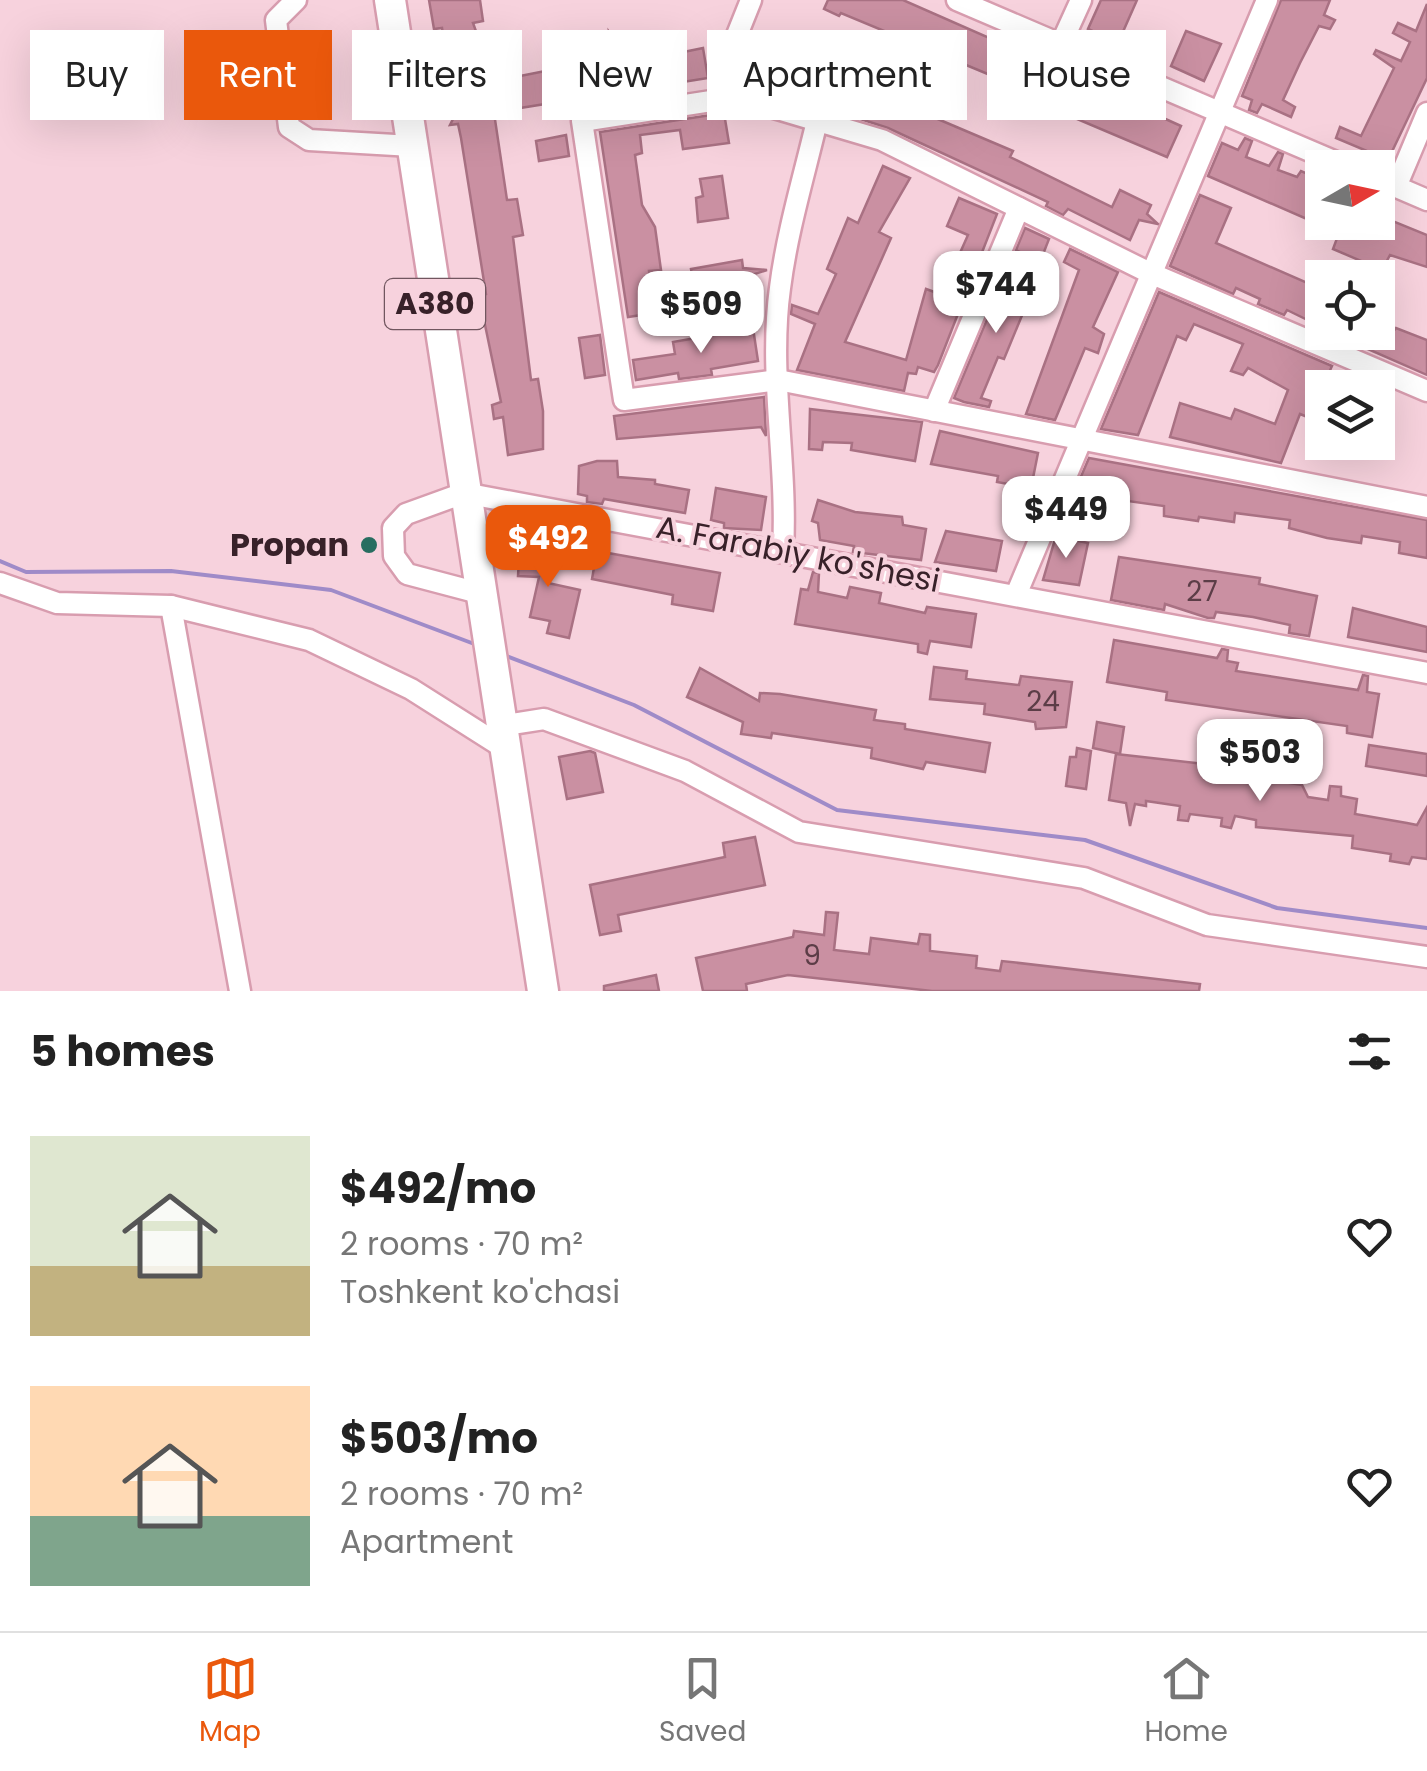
<!DOCTYPE html>
<meta charset="utf-8">
<style>
:root{--surface:#fff;--page:#f2f2f2;--text:#222;--muted:#767676;--line:#e0e0e0;--accent:#ea580c}
body{margin:0;font-family:Poppins,sans-serif;background:var(--page);color:var(--text);height:100vh;display:flex;flex-direction:column;font-size:38px;white-space:nowrap}
*{box-sizing:border-box;margin:0}
p{font-size:32px;color:var(--muted)}
.icon{flex:none;width:55px;height:55px;fill:none;stroke:currentColor;stroke-width:2;stroke-linecap:round;stroke-linejoin:round}
.map{position:relative;height:991px;overflow:hidden}
.panel{display:flex;flex-direction:column;background:var(--surface);flex:1}
.panel>*{flex:none}
.hud{position:absolute;left:30px;top:30px;width:1368px;height:90px;display:flex;gap:20px}
.needle{width:65px;rotate:81deg}
.controls{position:absolute;left:1305px;top:150px;display:grid;gap:20px}
.controls a{display:grid;place-items:center;width:90px;height:90px;border-radius:0px;background:var(--surface);box-shadow:0 10px 40px #0002;font-size:50px}
.price{position:absolute;translate:-50% -85px;padding:0 22px;border-radius:20px;background:#fff;color:#222;font-size:32px;line-height:65px;filter:drop-shadow(0 2px 5px #0008)}
.price::after{content:'';position:absolute;left:50%;top:60px;width:30px;height:22px;margin-left:-15px;background:inherit;clip-path:polygon(0 0,100% 0,50% 100%)}
.price.on{background:var(--accent);color:#fff}
ul{padding:0;list-style:none}
li{display:flex;align-items:center;gap:30px;height:250px;padding:0 30px}
li span{display:grid;place-items:center;flex:none;width:280px;height:200px;border-radius:0px;color:#555}
li>.icon{margin-inline-start:auto}
span .icon{width:120px;height:120px;fill:#fffc;stroke-width:1}
li b{font-size:42px}
h2{display:flex;justify-content:space-between;align-items:center;height:120px;padding:0 30px;font-size:42px}
.pill{padding:0 35px;border-radius:0px;background:var(--surface);box-shadow:0 10px 40px #0002;font-size:35px;line-height:90px}
.pill.on{background:var(--accent);color:#fff}
.dock{display:flex;justify-content:space-around;align-items:center;height:140px;border-top:2px solid var(--line);background:var(--surface);font-size:28px;color:var(--muted)}
.dock a{display:grid;justify-items:center;gap:5px}
.dock .on{color:var(--accent)}
.map>svg:first-child{display:block}
.lines{fill:none;stroke-linecap:round;stroke-linejoin:round}
.stream{stroke:#9f8bc8;stroke-width:4}
.building{fill:#ca90a2;stroke:#a97183;stroke-width:2.5}
.minor-casing{stroke:#d89daf;stroke-width:25}
.highway-casing{stroke:#d89daf;stroke-width:35}
.minor{stroke:#fff;stroke-width:20}
.highway{stroke:#fff;stroke-width:30}
.poi-dot{fill:#286d60;stroke:#f7d2dd;stroke-width:4}
.labels{text-anchor:middle;stroke-width:8;stroke-linejoin:round;paint-order:stroke}
.number-label{font-size:28px;fill:#5c3d47}
.shield{fill:#f7d2dd;stroke:#71565f;stroke-width:2.5}
.shield-label{font-size:30px;font-weight:bold;fill:#382129}
.poi-label{font-size:32px;font-weight:bold;fill:#382129;stroke:#f7d2dd;text-anchor:end}
.street-label{font-size:32px;fill:#382129;stroke:#f7d2dd}
</style>
<div class="map">
<svg width="1427" height="991" viewBox="0 0 1427 991">
<rect width="100%" height="100%" fill="#f7d2dd"/>
<g class="lines">
<!-- stream -->
<g class="stream">
<polyline points="0,561 26,572 171,571 331,590 477,645"/>
<polyline points="504,655 634,705 837,810 1085,840 1277,908 1427,928"/>
</g>
</g>
<!-- building -->
<g class="building">
<polygon points="429,0 480,0 483,21 473,23 486,59 507,200 517,199 523,235 513,237 531,380 538,379 543,411 543,449 508,455 503,417 494,419 492,405 501,402 479,296 486,294 461,138 458,124 450,125 455,115 442,28 434,29"/>
<polygon points="828,0 903,0 1019,51 1022,44 1055,57 1073,65 1070,76 1181,126 1167,157 1004,88 1007,82 841,13 839,16 824,9"/>
<polygon points="1101,0 1137,0 1118,43 1088,29"/>
<polygon points="1281,0 1330,0 1324,15 1335,20 1330,29 1319,26 1300,63 1283,100 1295,107 1291,117 1262,104 1257,113 1249,110 1252,100 1242,96"/>
<polygon points="1427,4 1427,78 1388,160 1336,138 1340,127 1361,136 1394,68 1374,54 1376,50 1401,61 1410,42 1393,33 1398,23 1416,31"/>
<polygon points="1186,31 1221,44 1204,81 1171,66"/>
<polygon points="609,32 630,63 703,48 708,78 520,108 515,77 611,58"/>
<polygon points="770,39 795,49 766,91 759,89 764,78 756,74"/>
<polygon points="804,54 836,67 834,75 1013,151 1010,157 1112,207 1120,190 1151,205 1147,214 1158,224 1139,220 1130,240 1068,209 1063,215 1046,206 1048,202 888,128 787,95"/>
<polygon points="724,113 729,143 683,149 680,130 640,135 642,153 635,155 642,205 655,227 661,270 649,271 655,313 628,317 600,132"/>
<polygon points="566,135 569,156 539,161 536,141"/>
<polygon points="1245,138 1252,141 1246,157 1269,166 1278,152 1283,154 1278,170 1297,177 1301,171 1322,180 1322,222 1378,222 1378,215 1427,235 1427,267 1390,255 1382,270 1333,249 1339,233 1208,176 1222,143 1238,150"/>
<polygon points="883,166 910,178 879,232 891,238 845,342 906,360 926,289 951,298 967,257 960,253 968,235 947,226 959,198 997,214 938,365 934,372 918,367 916,374 908,373 904,391 797,370 815,324 791,314 792,305 818,314 836,274 827,269 848,218 858,223"/>
<polygon points="722,176 728,218 698,222 696,198 703,196 700,179"/>
<polygon points="1200,195 1231,208 1216,243 1314,286 1322,271 1322,327 1287,310 1284,315 1258,304 1260,299 1236,288 1233,294 1170,266"/>
<polygon points="1025,228 1049,239 1040,262 1016,250"/>
<polygon points="1070,249 1118,272 1093,327 1104,334 1098,353 1085,348 1055,420 1026,414 1079,270 1064,262"/>
<polygon points="742,260 743,268 767,270 745,277 748,297 708,303 704,281 693,281 691,269"/>
<polygon points="1009,267 1037,279 1004,359 998,357 981,398 991,401 989,407 964,402 954,398"/>
<polygon points="1159,292 1332,366 1322,388 1322,423 1300,414 1281,463 1170,437 1180,403 1231,419 1235,409 1275,424 1288,390 1248,368 1243,375 1231,371 1243,344 1194,324 1186,340 1177,336 1138,435 1101,429"/>
<polygon points="1378,327 1392,333 1396,328 1427,340 1427,375 1361,346 1366,332 1378,332"/>
<polygon points="753,328 758,361 711,369 712,375 679,379 678,373 636,380 633,360 675,354 673,342"/>
<polygon points="600,335 605,375 585,378 579,338"/>
<polygon points="764,397 766,436 761,427 617,439 614,416"/>
<polygon points="810,409 922,422 915,461 851,450 852,443 823,442 822,450 809,449"/>
<polygon points="940,431 1038,453 1031,488 997,482 998,476 931,464"/>
<polygon points="1089,458 1427,520 1427,558 1399,553 1400,542 1362,536 1361,543 1327,538 1289,528 1290,520 1235,513 1234,522 1199,517 1198,521 1164,516 1164,506 1114,499 1106,518 1096,514 1099,506 1073,495"/>
<polygon points="597,461 617,461 618,477 655,480 655,484 689,490 685,513 604,499 602,504 587,502 587,496 578,494 579,466"/>
<polygon points="716,488 766,497 761,530 724,528 724,523 711,520"/>
<polygon points="818,500 855,512 902,517 903,525 926,529 921,560 853,552 854,546 820,540 818,523 812,521"/>
<polygon points="946,531 1002,541 996,571 935,562"/>
<polygon points="1056,536 1088,543 1079,585 1043,580"/>
<polygon points="520,542 550,544 548,583 580,590 569,638 547,633 550,621 530,617 539,577 518,576"/>
<polygon points="597,551 720,573 713,611 672,604 673,595 592,579"/>
<polygon points="1119,557 1260,578 1259,584 1317,596 1309,636 1289,633 1290,625 1253,617 1216,612 1214,618 1208,618 1165,604 1164,610 1111,600"/>
<polygon points="813,572 819,573 818,592 847,598 850,587 881,593 879,603 925,613 927,607 976,614 971,647 930,641 927,654 918,652 918,644 795,624 801,589 808,590"/>
<polygon points="1353,608 1427,627 1427,652 1348,637"/>
<polygon points="1114,640 1217,658 1222,649 1228,650 1227,661 1238,663 1236,671 1358,690 1363,675 1368,676 1367,692 1379,694 1372,737 1347,733 1347,726 1166,700 1167,692 1107,682"/>
<polygon points="934,667 967,671 966,679 1019,685 1021,676 1072,682 1066,727 1036,729 1035,722 984,714 985,704 930,699"/>
<polygon points="700,668 759,701 760,693 780,694 876,710 874,720 905,724 905,729 990,743 985,772 926,762 923,769 871,758 872,748 772,733 771,738 741,734 743,722 687,697"/>
<polygon points="1097,722 1124,727 1120,754 1093,748"/>
<polygon points="1369,745 1427,754 1427,776 1366,766"/>
<polygon points="1077,748 1091,751 1086,789 1066,786 1070,757 1076,757"/>
<polygon points="590,751 595,753 603,792 567,799 559,757"/>
<polygon points="1116,754 1240,768 1239,782 1263,785 1266,779 1302,785 1308,797 1328,800 1330,786 1341,787 1341,796 1357,799 1355,814 1407,823 1417,825 1427,807 1427,859 1412,857 1409,864 1390,861 1391,854 1352,848 1353,836 1256,827 1256,820 1235,816 1231,828 1221,826 1222,818 1190,814 1188,821 1178,820 1180,806 1146,801 1146,806 1135,804 1130,826 1126,803 1109,800"/>
<polygon points="755,837 765,885 618,915 621,931 600,935 590,885 725,857 723,843"/>
<polygon points="826,912 838,913 834,950 869,954 871,938 918,944 920,934 930,935 930,951 977,956 976,968 1000,971 1002,961 1200,984 1199,991 932,991 788,975 746,984 747,991 703,991 696,958 793,937 794,931 824,935"/>
<polygon points="656,975 659,991 604,991 604,986"/>
</g>
<g class="lines">
<defs>
<g id="minor">
<polyline points="296,0 276,20 289,127 309,140 412,146"/>
<polyline points="957,0 1350,168"/>
<polyline points="1061,44 1081,0"/>
<polyline points="737,97 733,45 751,0"/>
<polyline points="1378,179 1427,200"/>
<polyline points="1396,187 1427,113"/>
<polyline points="1427,391 1150,273 882,140 737,97 582,121 624,400 778,380 1427,507"/>
<polyline points="934,411 1019,208"/>
<path d="M783,551c5,-87 -15,-177 -3,-263 7,-56 24,-112 37,-167"/>
<polyline points="0,583 57,603 171,606 309,640 411,689 504,748"/>
<polyline points="479,593 407,574 394,556 393,528 406,514 464,493 1427,673"/>
<polyline points="1016,595 1267,0"/>
<polyline points="171,606 240,991"/>
<polyline points="500,726 544,719 685,771 799,832 1084,878 1207,925 1427,957"/>
</g>
<polyline id="highway" points="390,0 543,991"/>
</defs>
<!-- minor casing -->
<use href="#minor" class="minor-casing"/>
<!-- highway casing -->
<use href="#highway" class="highway-casing"/>
<!-- minor -->
<use href="#minor" class="minor"/>
<!-- highway -->
<use href="#highway" class="highway"/>
</g>
<!-- markers -->
<circle class="poi-dot" cx="369" cy="545" r="10"/>
<g class="labels">
<!-- number labels -->
<g class="number-label">
<text x="1202" y="601">27</text>
<text x="1043" y="711">24</text>
<text x="812" y="965">9</text>
</g>
<!-- shield labels -->
<rect class="shield" x="385" y="279" width="100" height="50" rx="8"/>
<g class="shield-label">
<text x="435" y="314">A380</text>
</g>
<!-- poi labels -->
<g class="poi-label">
<text x="349" y="556">Propan</text>
</g>
<!-- street labels -->
<g class="street-label">
<text transform="translate(798 554) rotate(11)" y="11">A. Farabiy ko'shesi</text>
</g>
</g>
</svg>
<div class="controls">
<a><svg class="needle" viewBox="-14 -14 28 28"><path d="M0-13l5 13h-10z" fill="#e53935"/><path d="M0 13l5-13h-10z" fill="#767676"/></svg></a>
<a><svg class="icon" aria-label="locate" viewBox="0 0 24 24"><circle cx="12" cy="12" r="6"/><path d="M12 2v4M12 18v4M2 12h4M18 12h4"/></svg></a>
<a><svg class="icon" aria-label="layers" viewBox="0 0 24 24"><path d="M12 4l9 5-9 5-9-5zM3 14l9 5 9-5"/></svg></a>
</div>
<b class="price" style="left:996px;top:336px">$744</b>
<b class="price" style="left:701px;top:356px">$509</b>
<b class="price" style="left:1066px;top:561px">$449</b>
<b class="price on" style="left:548px;top:590px">$492</b>
<b class="price" style="left:1260px;top:804px">$503</b>
<div class="hud">
<a class="pill">Buy</a>
<a class="pill on">Rent</a>
<a class="pill">Filters</a>
<a class="pill">New</a>
<a class="pill">Apartment</a>
<a class="pill">House</a>
</div>
</div>
<section class="panel">
<h2>5 homes<svg class="icon" aria-label="filters" viewBox="0 0 24 24"><path d="M4 7h16M4 17h16"/><circle cx="9" cy="7" r="2"/><circle cx="15" cy="17" r="2"/></svg></h2>
<ul>
<li><span style="background:linear-gradient(#dfe7d0 65%,#c2b280 0)"><svg class="icon" aria-label="home" viewBox="0 0 24 24"><path d="M3 11l9-7 9 7M6 9v11h12V9"/></svg></span><div><b>$492/mo</b><p>2 rooms · 70 m²</p><p>Toshkent ko'chasi</p></div><svg class="icon" aria-label="heart" viewBox="0 0 24 24"><path d="M12 20l-8-8c-3-5 5-10 8-4 3-6 11-1 8 4z"/></svg></li>
<li><span style="background:linear-gradient(#ffd9b3 65%,#7fa58c 0)"><svg class="icon" aria-label="home" viewBox="0 0 24 24"><path d="M3 11l9-7 9 7M6 9v11h12V9"/></svg></span><div><b>$503/mo</b><p>2 rooms · 70 m²</p><p>Apartment</p></div><svg class="icon" aria-label="heart" viewBox="0 0 24 24"><path d="M12 20l-8-8c-3-5 5-10 8-4 3-6 11-1 8 4z"/></svg></li>
</ul>
</section>
<nav class="dock">
<a class="on"><svg class="icon" aria-label="map" viewBox="0 0 24 24"><path d="M3 6l6-2 6 2 6-2v14l-6 2-6-2-6 2zM9 4v14M15 6v14"/></svg>Map</a>
<a><svg class="icon" aria-label="saved" viewBox="0 0 24 24"><path d="M7 4h10v16l-5-4-5 4z"/></svg>Saved</a>
<a><svg class="icon" aria-label="home" viewBox="0 0 24 24"><path d="M3 11l9-7 9 7M6 9v11h12V9"/></svg>Home</a>
</nav>
